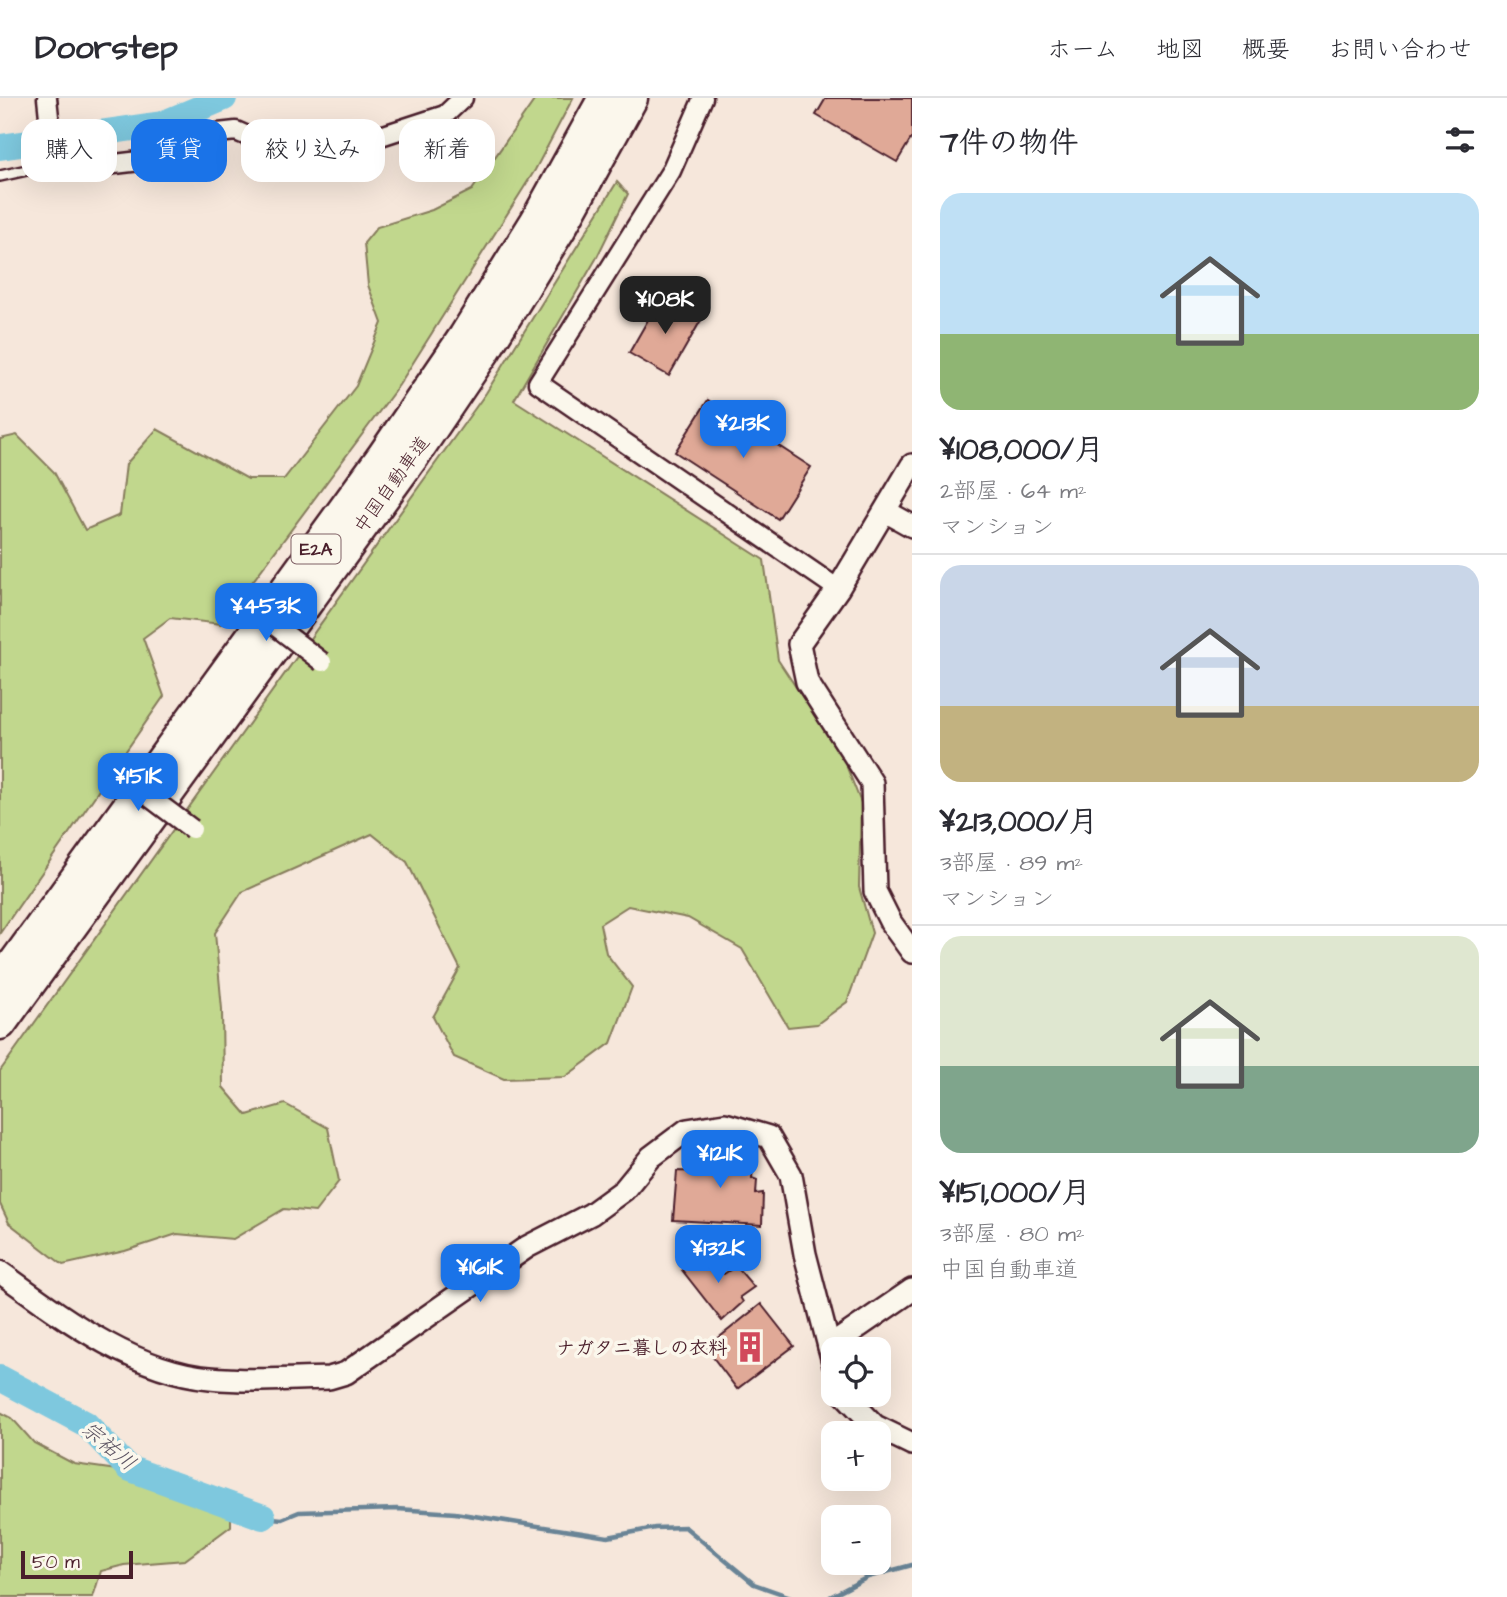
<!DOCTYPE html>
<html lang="ja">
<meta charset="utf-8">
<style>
:root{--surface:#fff;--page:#f2f2f3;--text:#2b2b33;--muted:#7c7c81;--line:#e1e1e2;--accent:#1a73e8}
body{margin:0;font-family:"Architects Daughter","Klee One",sans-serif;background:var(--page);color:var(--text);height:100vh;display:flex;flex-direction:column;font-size:26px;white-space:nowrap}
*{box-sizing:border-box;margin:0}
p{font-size:23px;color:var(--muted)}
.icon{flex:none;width:38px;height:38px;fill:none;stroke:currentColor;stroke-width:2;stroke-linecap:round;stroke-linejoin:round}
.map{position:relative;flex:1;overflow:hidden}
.details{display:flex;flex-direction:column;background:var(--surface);width:595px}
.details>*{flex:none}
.banner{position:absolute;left:21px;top:21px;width:665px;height:63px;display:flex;gap:14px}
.fabs{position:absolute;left:821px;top:1239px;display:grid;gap:14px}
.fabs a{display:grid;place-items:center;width:70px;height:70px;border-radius:14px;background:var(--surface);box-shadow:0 7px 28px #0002;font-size:35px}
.scale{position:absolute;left:21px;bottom:18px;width:112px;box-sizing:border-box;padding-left:7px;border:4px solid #4a1f2b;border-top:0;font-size:19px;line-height:24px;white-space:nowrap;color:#4a1f2b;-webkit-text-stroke:5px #fbf7ec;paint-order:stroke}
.price{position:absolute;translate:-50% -60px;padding:0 16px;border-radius:14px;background:var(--accent);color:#fff;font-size:23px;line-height:46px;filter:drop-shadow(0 2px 4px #0008)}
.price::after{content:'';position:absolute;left:50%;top:42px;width:21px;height:16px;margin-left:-10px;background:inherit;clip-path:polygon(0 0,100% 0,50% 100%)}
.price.active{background:#222;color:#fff}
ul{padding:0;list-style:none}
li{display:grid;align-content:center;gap:14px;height:371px;padding:0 28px}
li+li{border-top:2px solid var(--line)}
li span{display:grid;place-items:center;height:217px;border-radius:21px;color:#555}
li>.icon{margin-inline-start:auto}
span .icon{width:126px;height:126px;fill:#fffc;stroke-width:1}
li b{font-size:30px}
h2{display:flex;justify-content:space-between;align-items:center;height:84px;padding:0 28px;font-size:30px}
.chip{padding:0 24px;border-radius:21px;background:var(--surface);box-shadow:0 7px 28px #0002;font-size:24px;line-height:63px}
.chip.active{background:var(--accent);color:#fff}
header{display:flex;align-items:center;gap:42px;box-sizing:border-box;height:98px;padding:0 35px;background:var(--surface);border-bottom:2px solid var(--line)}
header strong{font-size:33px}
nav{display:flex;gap:38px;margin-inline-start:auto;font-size:24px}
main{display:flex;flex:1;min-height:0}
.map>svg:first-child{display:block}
.green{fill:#c1d78d;stroke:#867b5c;stroke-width:2}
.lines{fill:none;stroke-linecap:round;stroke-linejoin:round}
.stream{stroke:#698496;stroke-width:4.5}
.river{stroke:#7ec8de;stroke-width:26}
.building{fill:#e0a997;stroke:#4a1f2b;stroke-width:2}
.service-casing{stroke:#4a1f2b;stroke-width:14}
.minor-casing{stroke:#4a1f2b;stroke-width:23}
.tertiary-casing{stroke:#4a1f2b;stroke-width:26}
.motorway-casing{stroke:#4a1f2b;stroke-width:37}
.service{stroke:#fbf7ec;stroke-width:9}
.minor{stroke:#fbf7ec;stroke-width:18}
.tertiary{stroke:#fbf7ec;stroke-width:21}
.motorway{stroke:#fbf7ec;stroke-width:32}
.minor-bridge-casing{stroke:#4a1f2b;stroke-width:23;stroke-linecap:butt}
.minor-bridge{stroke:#fbf7ec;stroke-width:18}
.labels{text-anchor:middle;stroke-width:7;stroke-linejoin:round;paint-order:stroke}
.shield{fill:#fbf7ec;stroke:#7f6065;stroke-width:2}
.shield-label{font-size:18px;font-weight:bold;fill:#4a1f2b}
.street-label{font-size:19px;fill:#4a1f2b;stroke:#fbf7ec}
.poi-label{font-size:19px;font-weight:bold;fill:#4a1f2b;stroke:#fbf7ec;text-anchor:end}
.water-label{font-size:21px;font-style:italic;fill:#5a5261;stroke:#fbf7ec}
</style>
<header>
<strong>Doorstep</strong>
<nav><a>ホーム</a><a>地図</a><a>概要</a><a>お問い合わせ</a></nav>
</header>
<main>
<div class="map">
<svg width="912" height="1499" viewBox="0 0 912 1499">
<rect width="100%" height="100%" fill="#f6e7db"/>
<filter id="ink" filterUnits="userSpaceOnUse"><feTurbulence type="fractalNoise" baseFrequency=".0143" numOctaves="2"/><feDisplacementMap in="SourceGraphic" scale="14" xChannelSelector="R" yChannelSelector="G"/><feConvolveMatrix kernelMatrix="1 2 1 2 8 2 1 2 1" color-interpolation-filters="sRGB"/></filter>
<g filter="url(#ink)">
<!-- green -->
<g class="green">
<polygon points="536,0 573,0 535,72 399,287 221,526 170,520 143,540 164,598 0,835 0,341 17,337 54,374 85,432 120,417 126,366 157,331 248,381 284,381 356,288 382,225 368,187 364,145 377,129 432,112 472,92"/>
<polygon points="617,84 628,96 596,161 514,302 764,462 778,562 844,662 861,705 859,789 872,835 847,904 817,926 788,929 742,851 688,820 628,808 600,826 606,855 632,889 611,945 565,979 504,981 454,959 433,919 460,870 407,764 372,736 242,794 215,835 222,911 223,989 247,1017 285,1006 328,1030 339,1083 315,1114 284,1111 233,1141 177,1136 125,1153 63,1167 9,1125 0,1106 0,973 486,295"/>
<polygon points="0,1314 12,1320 34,1345 74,1366 117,1372 231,1419 231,1428 185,1462 124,1467 101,1473 93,1499 0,1499"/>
</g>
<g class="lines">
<!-- stream -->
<g class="stream">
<polyline points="263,1419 282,1421 299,1414 397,1411 455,1415 608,1439 655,1430 685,1429 754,1486 791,1499"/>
<polyline points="830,1499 868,1479 912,1467"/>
</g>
<!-- river -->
<g class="river">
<polyline points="0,49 162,26 224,0"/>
<polyline points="0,1280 86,1326 128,1370 263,1419"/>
</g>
</g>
<!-- building -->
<g class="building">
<polygon points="826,0 912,0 912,39 897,64 816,17"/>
<polygon points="661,199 701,222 669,278 629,255"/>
<polygon points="708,302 811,369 778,421 675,354"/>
<polygon points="705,1051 755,1053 752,1080 757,1082 756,1096 763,1095 762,1127 673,1122 677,1073 704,1074"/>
<polygon points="707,1154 724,1176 736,1168 754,1189 740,1199 743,1204 722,1223 682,1172"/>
<polygon points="761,1206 794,1248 737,1291 706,1250"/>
</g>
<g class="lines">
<defs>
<polyline id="service" points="0,78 54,66"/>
<g id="minor">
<polyline points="47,0 54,66 81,70 140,63 187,49 218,35 236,33 284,54 347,49 445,17 463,0"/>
<polyline points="703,0 671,73 538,285 838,491"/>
</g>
<g id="tertiary">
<polyline points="912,367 838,491 799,546 807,584 872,685 875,793 891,825 912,854"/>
<polyline points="885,413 912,428"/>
<path d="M0,1174c61,44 132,99 210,106 39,4 80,1 119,0l17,-5 181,-126 64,-33 33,-24 27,-33 36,-27 38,-6 44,13 22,38 14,79 28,108"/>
<polyline points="829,1249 912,1192"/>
<polyline points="845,1297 875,1328 912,1346"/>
</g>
<g id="motorway">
<polyline points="0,886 383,359 465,239 537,123 605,0"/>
<polyline points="0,925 414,356 483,254 559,131 631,0"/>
</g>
</defs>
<!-- service casing -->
<use href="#service" class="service-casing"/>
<!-- minor casing -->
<use href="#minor" class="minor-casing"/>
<!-- tertiary casing -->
<use href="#tertiary" class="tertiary-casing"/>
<!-- motorway casing -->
<use href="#motorway" class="motorway-casing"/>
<!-- service -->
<use href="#service" class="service"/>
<!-- minor -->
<use href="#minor" class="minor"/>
<!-- tertiary -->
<use href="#tertiary" class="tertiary"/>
<!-- motorway -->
<use href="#motorway" class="motorway"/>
<defs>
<g id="minor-bridge">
<polyline points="234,496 322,564"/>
<polyline points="107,667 192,731"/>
</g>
</defs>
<!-- minor-bridge casing -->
<use href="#minor-bridge" class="minor-bridge-casing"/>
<!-- minor-bridge -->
<use href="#minor-bridge" class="minor-bridge"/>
</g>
</g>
<!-- icons -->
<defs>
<symbol id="building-bare" viewBox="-9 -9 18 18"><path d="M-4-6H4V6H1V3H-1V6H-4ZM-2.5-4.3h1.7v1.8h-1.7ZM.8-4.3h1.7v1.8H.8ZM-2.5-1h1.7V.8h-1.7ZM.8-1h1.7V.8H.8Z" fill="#d1495b" stroke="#fbf7ec" stroke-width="2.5" paint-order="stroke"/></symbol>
</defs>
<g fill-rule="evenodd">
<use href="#building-bare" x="728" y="1227" width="44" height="44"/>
</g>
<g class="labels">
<!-- shield labels -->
<rect class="shield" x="291.5" y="436.5" width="49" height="29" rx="5"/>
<g class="shield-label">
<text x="316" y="457">E2A</text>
</g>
<!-- street labels -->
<g class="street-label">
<text transform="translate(391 386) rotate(-54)" y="7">中国自動車道</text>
</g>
<!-- poi labels -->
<g class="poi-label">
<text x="727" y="1256">ナガタニ暮しの衣料</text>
</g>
<!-- water labels -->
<g class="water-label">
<text transform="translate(109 1348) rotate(40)" y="7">宗祐川</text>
</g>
</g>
</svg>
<div class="fabs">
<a><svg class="icon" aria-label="locate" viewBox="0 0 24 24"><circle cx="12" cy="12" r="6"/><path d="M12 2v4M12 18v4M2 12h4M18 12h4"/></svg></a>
<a>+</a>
<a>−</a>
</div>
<div class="scale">50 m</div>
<b class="price active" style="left:665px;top:238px">¥108K</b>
<b class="price" style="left:743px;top:362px">¥213K</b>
<b class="price" style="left:266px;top:545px">¥453K</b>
<b class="price" style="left:138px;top:715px">¥151K</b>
<b class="price" style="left:720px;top:1092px">¥121K</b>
<b class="price" style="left:718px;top:1187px">¥132K</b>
<b class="price" style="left:480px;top:1206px">¥161K</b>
<div class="banner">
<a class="chip">購入</a>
<a class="chip active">賃貸</a>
<a class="chip">絞り込み</a>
<a class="chip">新着</a>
</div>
</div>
<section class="details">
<h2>7件の物件<svg class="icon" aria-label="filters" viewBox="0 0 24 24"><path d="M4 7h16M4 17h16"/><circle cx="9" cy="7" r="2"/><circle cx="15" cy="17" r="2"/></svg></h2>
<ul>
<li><span style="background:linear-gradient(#bfe0f5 65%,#8fb573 0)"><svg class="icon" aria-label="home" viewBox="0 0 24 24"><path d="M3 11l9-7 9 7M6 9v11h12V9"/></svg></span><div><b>¥108,000/月</b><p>2部屋 · 64 m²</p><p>マンション</p></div></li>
<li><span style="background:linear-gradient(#c9d6e8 65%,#c2b280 0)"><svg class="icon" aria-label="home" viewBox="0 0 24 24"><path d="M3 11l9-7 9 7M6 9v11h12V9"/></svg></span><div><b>¥213,000/月</b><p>3部屋 · 89 m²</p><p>マンション</p></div></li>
<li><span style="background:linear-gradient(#dfe7d0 60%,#7fa58c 0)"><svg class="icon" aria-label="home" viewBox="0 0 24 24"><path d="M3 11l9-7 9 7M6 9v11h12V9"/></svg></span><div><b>¥151,000/月</b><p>3部屋 · 80 m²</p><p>中国自動車道</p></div></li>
</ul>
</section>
</main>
